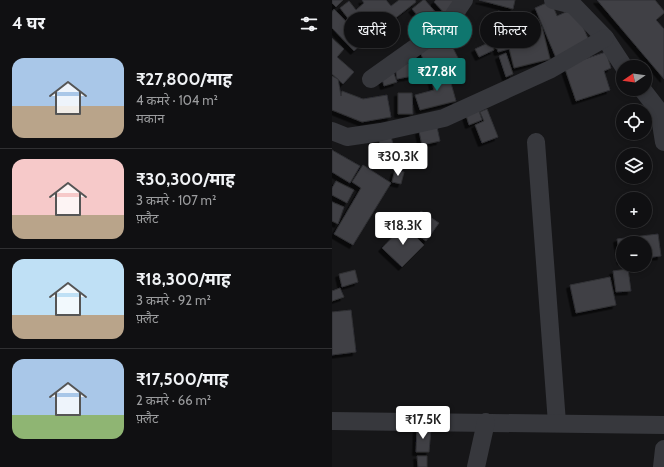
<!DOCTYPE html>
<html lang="hi">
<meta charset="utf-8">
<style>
:root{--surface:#101012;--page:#1e1e20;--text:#f1f3f6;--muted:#9c9d9f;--line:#303032;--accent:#0f766e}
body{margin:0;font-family:Cabin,"Noto Sans Devanagari",sans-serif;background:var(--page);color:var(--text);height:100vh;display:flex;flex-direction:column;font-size:15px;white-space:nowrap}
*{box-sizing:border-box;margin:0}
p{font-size:13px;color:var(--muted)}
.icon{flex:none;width:22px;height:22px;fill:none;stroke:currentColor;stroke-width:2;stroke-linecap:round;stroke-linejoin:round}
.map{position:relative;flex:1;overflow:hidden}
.details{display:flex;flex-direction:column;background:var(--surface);width:332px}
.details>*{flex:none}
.guide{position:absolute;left:12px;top:12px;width:260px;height:36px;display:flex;gap:8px}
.needle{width:26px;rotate:257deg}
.buttons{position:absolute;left:284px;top:60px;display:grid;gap:8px}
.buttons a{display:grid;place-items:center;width:36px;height:36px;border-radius:50%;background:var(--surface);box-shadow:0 2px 6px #0003,0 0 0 1px var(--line);font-size:20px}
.price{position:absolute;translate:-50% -34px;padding:0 9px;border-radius:4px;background:#fff;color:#222;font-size:13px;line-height:26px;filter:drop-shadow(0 1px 2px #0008)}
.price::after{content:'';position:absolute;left:50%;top:24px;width:12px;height:9px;margin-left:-6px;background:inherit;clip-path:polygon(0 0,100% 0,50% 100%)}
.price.on{background:var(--accent);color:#fff}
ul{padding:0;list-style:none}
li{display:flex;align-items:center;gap:12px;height:100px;padding:0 12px}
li+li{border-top:1px solid var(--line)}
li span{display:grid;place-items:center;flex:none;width:112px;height:80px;border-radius:12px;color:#555}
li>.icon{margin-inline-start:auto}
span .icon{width:48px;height:48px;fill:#fffc;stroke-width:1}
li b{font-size:17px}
h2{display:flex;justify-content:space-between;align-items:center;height:48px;padding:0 12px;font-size:17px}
.tag{padding:0 14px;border-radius:18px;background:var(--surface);box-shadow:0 2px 6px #0003,0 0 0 1px var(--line);font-size:14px;line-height:36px}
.tag.on{background:var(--accent);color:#fff}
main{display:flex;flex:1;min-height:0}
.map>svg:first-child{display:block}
.building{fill:#404145;stroke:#303034;filter:url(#shadow)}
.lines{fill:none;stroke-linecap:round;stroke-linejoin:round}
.minor{stroke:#37383d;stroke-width:18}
</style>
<main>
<section class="details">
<h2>4 घर<svg class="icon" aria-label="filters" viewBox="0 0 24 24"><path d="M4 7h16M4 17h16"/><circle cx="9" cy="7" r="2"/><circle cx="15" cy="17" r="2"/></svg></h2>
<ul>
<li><span style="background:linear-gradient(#a9c7e8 60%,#b9a48a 0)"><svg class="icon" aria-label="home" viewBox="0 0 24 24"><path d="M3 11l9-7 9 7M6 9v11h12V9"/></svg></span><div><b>₹27,800/माह</b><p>4 कमरे · 104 m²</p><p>मकान</p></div></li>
<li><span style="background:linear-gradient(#f6c9c9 70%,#b9a48a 0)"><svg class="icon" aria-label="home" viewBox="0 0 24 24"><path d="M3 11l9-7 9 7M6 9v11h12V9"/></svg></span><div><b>₹30,300/माह</b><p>3 कमरे · 107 m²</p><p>फ़्लैट</p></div></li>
<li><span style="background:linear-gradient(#bfe0f5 70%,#b9a48a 0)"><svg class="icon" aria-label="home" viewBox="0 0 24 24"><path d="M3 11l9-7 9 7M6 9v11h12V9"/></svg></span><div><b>₹18,300/माह</b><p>3 कमरे · 92 m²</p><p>फ़्लैट</p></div></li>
<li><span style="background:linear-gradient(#a9c7e8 70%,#8fb573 0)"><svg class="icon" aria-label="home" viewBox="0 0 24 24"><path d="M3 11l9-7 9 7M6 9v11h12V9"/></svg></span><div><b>₹17,500/माह</b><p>2 कमरे · 66 m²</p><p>फ़्लैट</p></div></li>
</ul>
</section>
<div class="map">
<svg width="332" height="467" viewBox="0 0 332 467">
<defs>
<filter id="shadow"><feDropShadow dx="-3.5" dy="3.5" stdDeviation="0" flood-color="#0009"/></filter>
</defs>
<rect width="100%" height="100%" fill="#161618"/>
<!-- building -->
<g class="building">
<polygon points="0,0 11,0 4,7 0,3"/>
<polygon points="30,0 54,0 59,6 67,0 83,0 84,2 43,34 31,19 22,26 8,8 17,1 24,10 32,3"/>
<polygon points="91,0 93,0 111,21 99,31 80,9"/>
<polygon points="104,0 126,0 114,15 102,2"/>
<polygon points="147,0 183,0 181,9"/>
<polygon points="265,0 323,0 332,11 332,13 324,20 332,29 332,79"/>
<polygon points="219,1 225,16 243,8 258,43 224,58 203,8"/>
<polygon points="2,9 33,41 22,51 0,28 0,12"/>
<polygon points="166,11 176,13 173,25 163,22"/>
<polygon points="210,27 218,59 182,68 174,36"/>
<polygon points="115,36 126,58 97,72 87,50"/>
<polygon points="173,36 177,49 166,52 162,39"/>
<polygon points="0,38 12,49 5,57 22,72 11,84 0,74"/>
<polygon points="158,42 162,50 147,57 143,49"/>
<polygon points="274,52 279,68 272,71 278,90 244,101 232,66"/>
<polygon points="174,53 181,74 174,77 167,56"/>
<polygon points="83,62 86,75 65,79 63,66"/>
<polygon points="60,68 65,82 52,86 49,75"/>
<polygon points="115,69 124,101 88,110 83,95 102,90 98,73"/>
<polygon points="0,76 6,79 9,96 10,91 31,99 55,95 59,117 30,122 0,110"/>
<polygon points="66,93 80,93 81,114 66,114"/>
<polygon points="146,108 150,120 137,125 133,112"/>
<polygon points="155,109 166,137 150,143 143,125 152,121 148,112"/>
<polygon points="105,127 108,141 90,145 87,131"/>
<polygon points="59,137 62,147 51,151 47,141"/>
<polygon points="0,150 28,166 18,183 0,172"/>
<polygon points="31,165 59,183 21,245 2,234 29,188 20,182"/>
<polygon points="63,170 72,172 69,184 60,182"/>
<polygon points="4,181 22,190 15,203 0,195 0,188"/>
<polygon points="0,202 12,207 6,224 0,221"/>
<polygon points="89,211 107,223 94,241 77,229"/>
<polygon points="72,225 92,245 70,267 50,248"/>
<polygon points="326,234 329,256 313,258 313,243 291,243 291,261 289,261 285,239"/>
<polygon points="296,269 299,291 284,292 281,271"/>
<polygon points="23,270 26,282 10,287 7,274"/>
<polygon points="278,277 284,305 244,313 238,285"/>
<polygon points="8,288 12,297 0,301 0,291"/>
<polygon points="19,310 24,352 0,355 0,312"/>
<polygon points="85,428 99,429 97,452 84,452"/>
<polygon points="85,456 95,456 95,467 86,467"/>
</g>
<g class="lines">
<!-- minor -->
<g class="minor">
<polyline points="221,0 241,5 273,38 292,67"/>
<polyline points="39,79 115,25 132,0"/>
<polyline points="310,89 327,111 332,142"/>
<polyline points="0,131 15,137 49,132 112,118 219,69 273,38"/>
<polyline points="204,142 225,423"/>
<polyline points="0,421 332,425"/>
<polyline points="144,467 154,422"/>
<polyline points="330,467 332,449"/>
</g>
</g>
</svg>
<div class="buttons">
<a><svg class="needle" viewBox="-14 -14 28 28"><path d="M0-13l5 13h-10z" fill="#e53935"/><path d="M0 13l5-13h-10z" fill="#9c9d9f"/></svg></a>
<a><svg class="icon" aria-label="locate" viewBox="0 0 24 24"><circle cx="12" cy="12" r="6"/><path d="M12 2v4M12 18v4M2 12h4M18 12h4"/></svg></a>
<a><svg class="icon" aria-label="layers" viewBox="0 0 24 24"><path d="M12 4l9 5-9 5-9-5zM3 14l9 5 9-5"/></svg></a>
<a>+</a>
<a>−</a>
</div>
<b class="price on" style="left:105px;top:92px">₹27.8K</b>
<b class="price" style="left:66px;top:177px">₹30.3K</b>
<b class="price" style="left:71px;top:246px">₹18.3K</b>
<b class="price" style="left:91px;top:440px">₹17.5K</b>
<div class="guide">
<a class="tag">खरीदें</a>
<a class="tag on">किराया</a>
<a class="tag">फ़िल्टर</a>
</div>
</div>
</main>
